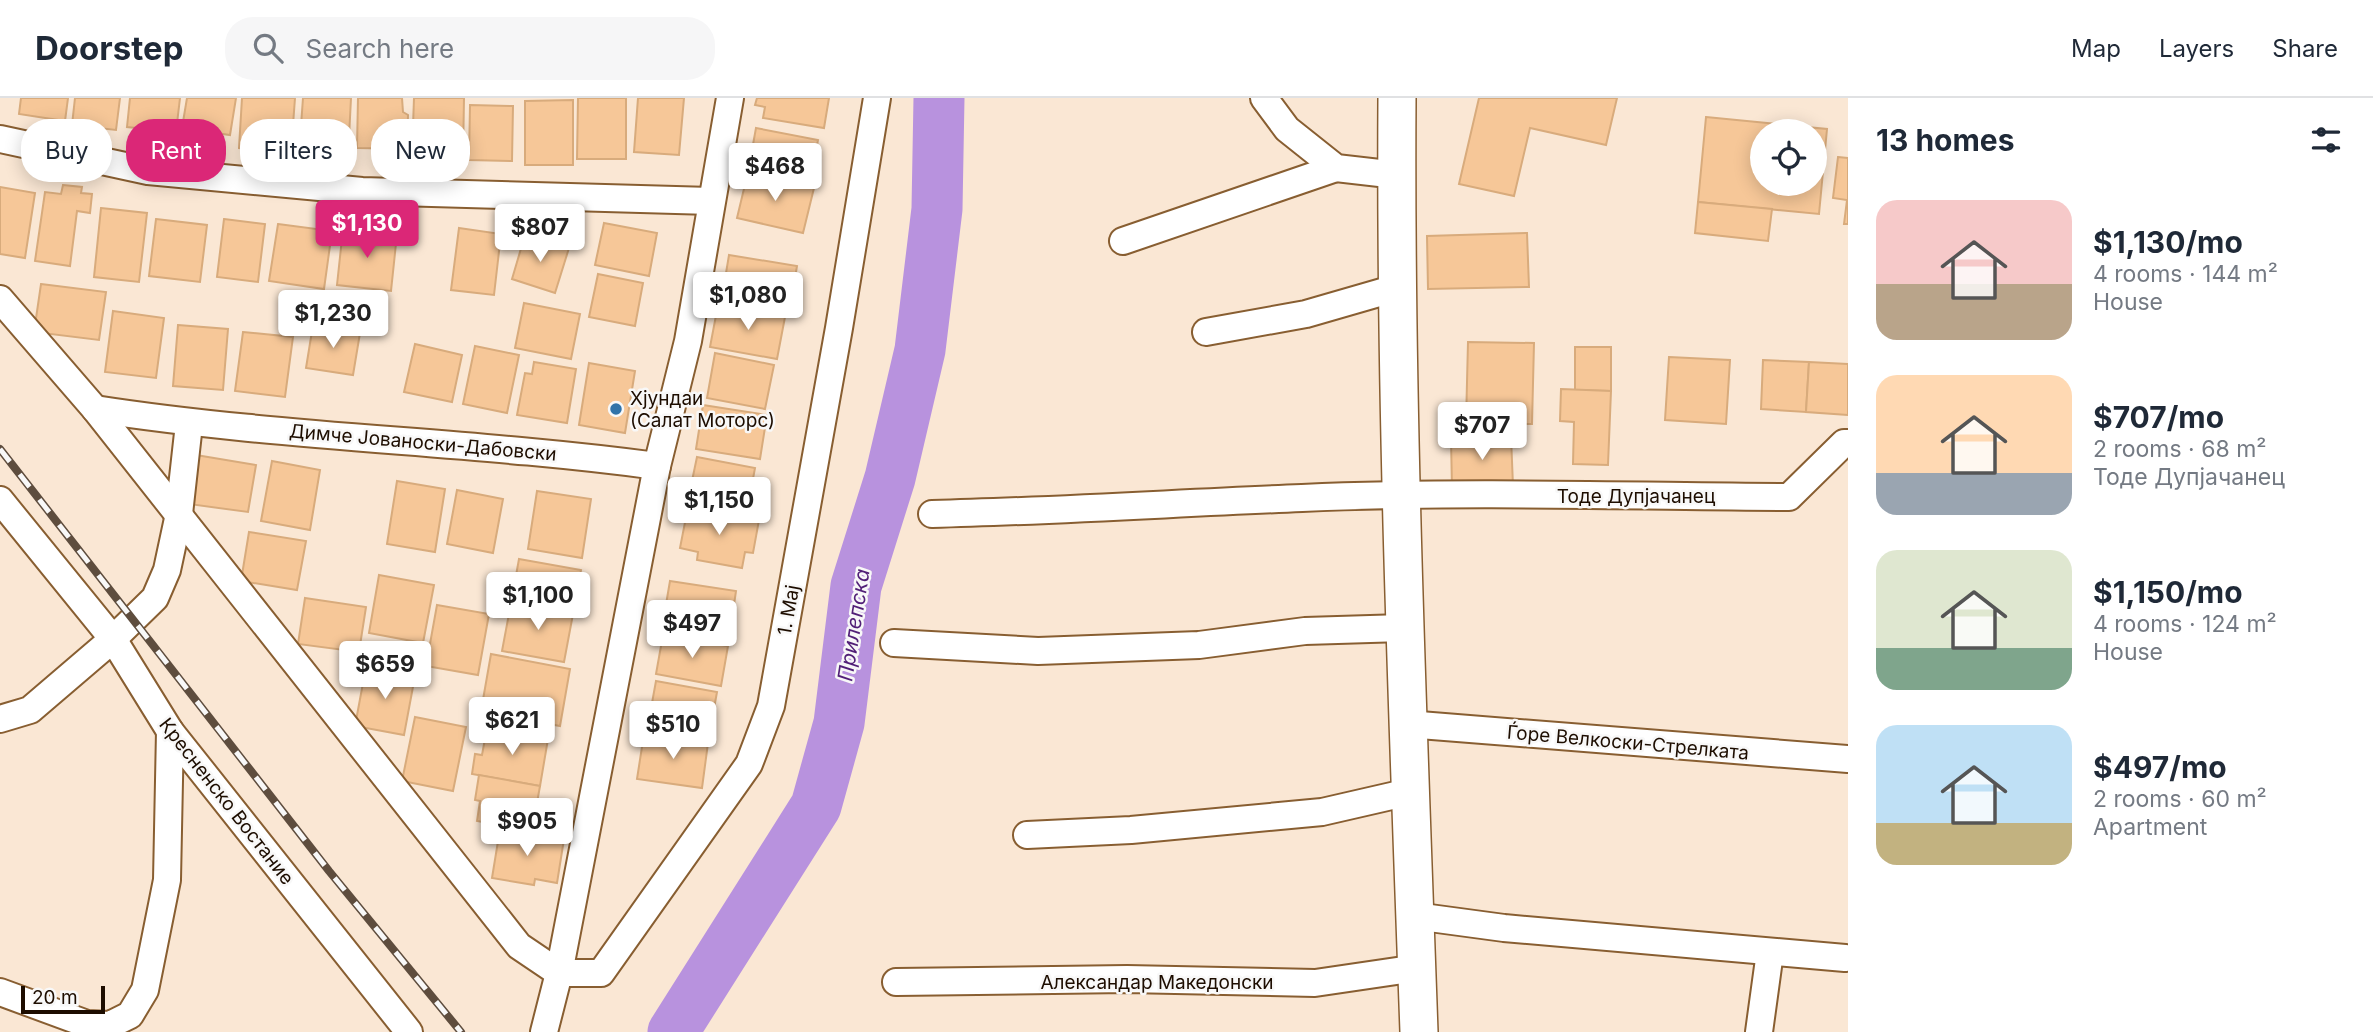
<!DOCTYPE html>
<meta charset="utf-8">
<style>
:root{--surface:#fff;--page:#f6f6f7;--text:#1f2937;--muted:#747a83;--line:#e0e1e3;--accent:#db2777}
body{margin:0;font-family:Inter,sans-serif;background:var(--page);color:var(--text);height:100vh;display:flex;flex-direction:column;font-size:26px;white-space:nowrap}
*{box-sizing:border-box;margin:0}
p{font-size:23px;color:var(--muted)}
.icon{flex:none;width:38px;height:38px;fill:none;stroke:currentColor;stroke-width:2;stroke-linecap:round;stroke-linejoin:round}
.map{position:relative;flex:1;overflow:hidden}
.side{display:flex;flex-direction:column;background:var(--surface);width:525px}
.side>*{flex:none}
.hud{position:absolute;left:21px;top:21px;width:665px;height:63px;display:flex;gap:14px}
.tools{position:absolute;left:1750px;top:21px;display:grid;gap:14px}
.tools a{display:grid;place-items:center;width:77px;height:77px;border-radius:50%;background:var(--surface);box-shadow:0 4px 18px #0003;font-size:35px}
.scale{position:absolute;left:21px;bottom:18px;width:84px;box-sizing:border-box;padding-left:7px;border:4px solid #1d0d00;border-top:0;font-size:19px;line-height:24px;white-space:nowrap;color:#1d0d00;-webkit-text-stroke:5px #f8f8f8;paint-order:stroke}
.price{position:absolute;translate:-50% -60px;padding:0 16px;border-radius:7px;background:#fff;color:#222;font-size:23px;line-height:46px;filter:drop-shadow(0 2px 4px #0008)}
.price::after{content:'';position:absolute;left:50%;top:42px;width:21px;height:16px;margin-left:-10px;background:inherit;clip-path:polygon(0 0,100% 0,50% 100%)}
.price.on{background:var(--accent);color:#fff}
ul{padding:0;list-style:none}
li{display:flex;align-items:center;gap:21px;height:175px;padding:0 28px}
li span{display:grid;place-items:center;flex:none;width:196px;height:140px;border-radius:21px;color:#555}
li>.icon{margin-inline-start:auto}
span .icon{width:84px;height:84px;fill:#fffc;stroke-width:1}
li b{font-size:30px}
h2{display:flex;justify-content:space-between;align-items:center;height:84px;padding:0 28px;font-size:30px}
.chip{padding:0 24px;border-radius:28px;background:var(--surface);box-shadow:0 4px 18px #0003;font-size:24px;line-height:63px}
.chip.on{background:var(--accent);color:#fff}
header{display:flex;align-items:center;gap:42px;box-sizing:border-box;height:98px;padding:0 35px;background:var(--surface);border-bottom:2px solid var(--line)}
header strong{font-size:33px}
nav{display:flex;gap:38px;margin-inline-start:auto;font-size:24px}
.search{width:490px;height:63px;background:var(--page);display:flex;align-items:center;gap:18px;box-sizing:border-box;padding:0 24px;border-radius:28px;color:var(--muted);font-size:26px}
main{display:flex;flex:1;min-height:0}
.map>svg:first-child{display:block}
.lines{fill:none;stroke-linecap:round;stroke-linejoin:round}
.river{stroke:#b892de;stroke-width:51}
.building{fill:#f6c798;stroke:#d8ab7c;stroke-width:2;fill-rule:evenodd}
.street-casing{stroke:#885e31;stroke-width:30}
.secondary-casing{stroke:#885e31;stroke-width:40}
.street{stroke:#fff;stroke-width:26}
.secondary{stroke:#fff;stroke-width:37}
.rail-casing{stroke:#5e4d3e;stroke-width:8}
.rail{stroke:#f8f8f8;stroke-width:5;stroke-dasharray:16;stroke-linecap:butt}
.poi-dot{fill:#3173a9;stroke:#f8f8f8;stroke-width:2.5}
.labels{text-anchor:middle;stroke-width:5;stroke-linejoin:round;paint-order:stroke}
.poi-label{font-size:19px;fill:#1d0d00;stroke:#f8f8f8;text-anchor:start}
.street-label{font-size:19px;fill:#1d0d00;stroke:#f8f8f8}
.water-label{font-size:21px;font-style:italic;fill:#511f77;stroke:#f8f8f8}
</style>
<header>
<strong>Doorstep</strong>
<div class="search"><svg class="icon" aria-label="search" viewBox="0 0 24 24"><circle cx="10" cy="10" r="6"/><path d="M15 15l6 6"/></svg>Search here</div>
<nav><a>Map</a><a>Layers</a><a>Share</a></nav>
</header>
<main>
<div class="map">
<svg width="1848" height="934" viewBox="0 0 1848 934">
<rect width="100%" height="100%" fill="#fae7d4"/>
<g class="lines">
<!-- river -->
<polyline class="river" points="673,934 816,708 839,625 856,488 890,380 920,252 937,111 939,0"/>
</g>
<!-- building -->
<g class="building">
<polygon points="21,0 68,0 65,23 19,16"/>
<polygon points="75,0 120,0 116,32 72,27"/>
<polygon points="130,0 180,0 176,34 127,29"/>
<polygon points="187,0 236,0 230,37 182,30"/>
<polygon points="242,0 295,0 291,54 239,50"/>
<polygon points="303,0 351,0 348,59 299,56"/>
<polygon points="358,0 402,0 403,14 408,17 407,51 357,50"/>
<polygon points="414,0 464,0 463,58 412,57"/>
<polygon points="578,0 626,0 626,61 577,61"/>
<polygon points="638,0 684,0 679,57 634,54"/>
<polygon points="757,0 829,0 824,30 763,20 765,9 755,7"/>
<polygon points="1479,0 1617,0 1606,47 1530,30 1514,98 1459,86"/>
<polygon points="573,2 573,67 525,67 525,3"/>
<polygon points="470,7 513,8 512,63 469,62"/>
<path d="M1706,19l121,12 -8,85 -121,-12zM1762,33h53v53h-53z"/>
<polygon points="756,30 818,42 809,86 748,74"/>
<polygon points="1838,59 1848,60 1848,126 1844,126 1847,102 1833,100"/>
<polygon points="748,74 814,90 803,135 737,120"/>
<polygon points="63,87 82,89 81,95 92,96 90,115 77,113 70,168 35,163 45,94 61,96"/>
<polygon points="0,89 35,95 25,160 0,156"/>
<polygon points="1698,104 1772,111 1768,143 1695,135"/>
<polygon points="101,110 147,115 139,184 94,179"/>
<polygon points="156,121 207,127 200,184 149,178"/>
<polygon points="224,121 265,126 258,184 217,179"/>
<polygon points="604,125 657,135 649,178 595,167"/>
<polygon points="278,126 332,133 324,191 269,183"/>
<polygon points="459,130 501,136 494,197 451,192"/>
<polygon points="343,131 397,136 391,193 337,187"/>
<polygon points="1527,135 1529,189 1428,191 1427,138"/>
<polygon points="525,137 569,150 555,195 512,181"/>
<polygon points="729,157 797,168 790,210 722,199"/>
<polygon points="598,176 643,185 635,228 589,219"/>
<polygon points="41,186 106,194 99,242 34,234"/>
<polygon points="524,205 580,216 571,261 515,250"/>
<polygon points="718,207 785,219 777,261 710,249"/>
<polygon points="113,213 164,220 156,280 105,274"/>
<polygon points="178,227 228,231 223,292 173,288"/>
<polygon points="313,227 360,235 353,277 306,270"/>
<polygon points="243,234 293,239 285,299 235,293"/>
<polygon points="1468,244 1534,245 1532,326 1466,325"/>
<polygon points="415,246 462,257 452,304 404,294"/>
<polygon points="475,248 519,257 507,315 463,306"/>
<polygon points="1575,249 1611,249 1611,293 1575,292"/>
<polygon points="715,255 774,267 765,311 707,300"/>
<polygon points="1669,259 1730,262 1726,326 1665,322"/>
<polygon points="1763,262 1809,264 1806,314 1761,311"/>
<polygon points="534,264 576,271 567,325 517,317 525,275 532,276"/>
<polygon points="1809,264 1848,266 1848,317 1806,314"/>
<polygon points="589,265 635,273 625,335 579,327"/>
<polygon points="1561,291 1611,293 1608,367 1573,366 1574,324 1560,323"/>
<polygon points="703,307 767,317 760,361 696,351"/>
<polygon points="1511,338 1513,388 1452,390 1451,341"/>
<polygon points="196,357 256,367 248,414 189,406"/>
<polygon points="697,359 755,370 747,413 688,402"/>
<polygon points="272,363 320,372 310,432 261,423"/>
<polygon points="397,383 445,391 435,454 387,446"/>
<polygon points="457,392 503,401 493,455 447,446"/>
<polygon points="537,393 591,401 582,460 528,451"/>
<polygon points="688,409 759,422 753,455 745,454 742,470 697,462 698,454 680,450"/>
<polygon points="249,434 306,443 297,492 241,483"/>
<polygon points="519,461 581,472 573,516 511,505"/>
<polygon points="379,477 434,487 423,545 369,535"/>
<polygon points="670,483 736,493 730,534 663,524"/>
<polygon points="305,500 366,509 359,554 298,546"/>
<polygon points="511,505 573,516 564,564 502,553"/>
<polygon points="437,507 489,516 478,577 426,568"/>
<polygon points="663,537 728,548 721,588 656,576"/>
<polygon points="491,556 570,571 560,628 481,613"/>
<polygon points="366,569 415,578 404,637 355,628"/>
<polygon points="656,583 717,594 709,638 648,627"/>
<polygon points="415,619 466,629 453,693 402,683"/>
<polygon points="487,630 548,641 540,688 472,676 475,656 482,657"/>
<polygon points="644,636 708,645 702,690 637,681"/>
<polygon points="479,677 540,688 532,733 477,723 480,703 475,702"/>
<polygon points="500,731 564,741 557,785 535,781 534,787 492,780"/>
</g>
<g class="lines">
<defs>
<g id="street">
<polyline points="1264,0 1287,31 1336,70 1397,77"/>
<polyline points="0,41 148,73 362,93 711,103"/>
<polyline points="1123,143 1336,70"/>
<polyline points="0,201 95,311 519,848 559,875"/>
<polyline points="1206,234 1306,216 1396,190"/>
<path d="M95,311c187,29 376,32 562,57"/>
<polyline points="0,402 113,541 170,633 409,934"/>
<path d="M932,416c124,-3 247,-11 370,-16 162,-7 325,-2 487,-1l55,-54h4"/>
<polyline points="894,545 1038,553 1199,547 1305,533 1403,530"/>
<polyline points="0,621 30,612 113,541 155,500 167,472 179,416 189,326"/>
<polyline points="1407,626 1848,661"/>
<polyline points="1027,737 1131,732 1322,714 1409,694"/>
<polyline points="1415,818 1504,830 1845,860"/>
<polyline points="559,875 601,875 749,666 771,608 839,230 877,0"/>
<polyline points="896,884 1127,881 1315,885 1417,870"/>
<polyline points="0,894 87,926 110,927 130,917 145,892 167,782 170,633"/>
<polyline points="544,934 559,875 657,368 688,243 730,0"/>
<polyline points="1759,934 1770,854"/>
</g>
<path id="secondary" d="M1397,0c-2,312 11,623 22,934"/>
</defs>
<!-- street casing -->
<use href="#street" class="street-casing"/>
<!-- secondary casing -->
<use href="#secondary" class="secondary-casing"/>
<!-- street -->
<use href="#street" class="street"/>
<!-- secondary -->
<use href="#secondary" class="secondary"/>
<defs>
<polyline id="rail" points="0,351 329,773 461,934"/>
</defs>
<!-- rail casing -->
<use href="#rail" class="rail-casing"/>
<!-- rail -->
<use href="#rail" class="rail"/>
</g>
<!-- markers -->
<circle class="poi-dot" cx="616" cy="311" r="7"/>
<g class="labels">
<!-- poi labels -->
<g class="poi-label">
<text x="630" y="307">Хјундаи<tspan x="630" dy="22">(Салат Моторс)</tspan></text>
</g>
<!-- street labels -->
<g class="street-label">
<text transform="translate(423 344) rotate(5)" y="7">Димче Јованоски-Дабовски</text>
<text x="1636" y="405">Тоде Дупјачанец</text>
<text transform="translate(788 512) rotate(-80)" y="7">1. Мај</text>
<text transform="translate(1628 644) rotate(5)" y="7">Ѓоре Велкоски-Стрелката</text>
<text transform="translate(227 703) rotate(52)" y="7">Кресненско Востание</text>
<text x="1157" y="891">Александар Македонски</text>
</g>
<!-- water labels -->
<g class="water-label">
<text transform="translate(854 527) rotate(-81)" y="7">Прилепска</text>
</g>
</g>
</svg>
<div class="tools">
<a><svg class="icon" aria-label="locate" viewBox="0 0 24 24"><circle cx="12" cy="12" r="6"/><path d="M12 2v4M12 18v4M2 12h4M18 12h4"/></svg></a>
</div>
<div class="scale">20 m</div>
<b class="price" style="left:775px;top:105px">$468</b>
<b class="price on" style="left:367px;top:162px">$1,130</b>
<b class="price" style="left:540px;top:166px">$807</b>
<b class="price" style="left:748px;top:234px">$1,080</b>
<b class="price" style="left:333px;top:252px">$1,230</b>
<b class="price" style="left:1482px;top:364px">$707</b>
<b class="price" style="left:719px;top:439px">$1,150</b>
<b class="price" style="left:538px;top:534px">$1,100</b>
<b class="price" style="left:692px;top:562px">$497</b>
<b class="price" style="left:385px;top:603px">$659</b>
<b class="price" style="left:512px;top:659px">$621</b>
<b class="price" style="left:673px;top:663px">$510</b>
<b class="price" style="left:527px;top:760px">$905</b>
<div class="hud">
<a class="chip">Buy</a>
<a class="chip on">Rent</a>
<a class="chip">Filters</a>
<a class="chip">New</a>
</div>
</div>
<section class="side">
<h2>13 homes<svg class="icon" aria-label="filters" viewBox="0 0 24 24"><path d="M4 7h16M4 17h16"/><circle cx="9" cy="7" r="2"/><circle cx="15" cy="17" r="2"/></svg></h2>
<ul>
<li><span style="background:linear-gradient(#f6c9c9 60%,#b9a48a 0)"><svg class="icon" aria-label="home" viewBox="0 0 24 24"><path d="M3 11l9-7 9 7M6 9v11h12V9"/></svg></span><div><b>$1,130/mo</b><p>4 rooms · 144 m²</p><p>House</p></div></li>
<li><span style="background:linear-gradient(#ffd9b3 70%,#9aa5b1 0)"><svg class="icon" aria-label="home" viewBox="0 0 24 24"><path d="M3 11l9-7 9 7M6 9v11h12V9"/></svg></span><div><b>$707/mo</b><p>2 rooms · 68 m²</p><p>Тоде Дупјачанец</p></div></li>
<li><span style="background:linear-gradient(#dfe7d0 70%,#7fa58c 0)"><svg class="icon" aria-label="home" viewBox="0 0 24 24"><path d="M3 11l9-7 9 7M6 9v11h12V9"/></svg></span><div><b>$1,150/mo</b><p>4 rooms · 124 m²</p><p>House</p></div></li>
<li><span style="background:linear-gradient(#bfe0f5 70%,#c2b280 0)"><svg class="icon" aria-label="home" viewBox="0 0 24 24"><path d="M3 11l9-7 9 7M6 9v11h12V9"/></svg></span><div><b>$497/mo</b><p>2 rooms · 60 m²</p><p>Apartment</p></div></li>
</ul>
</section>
</main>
